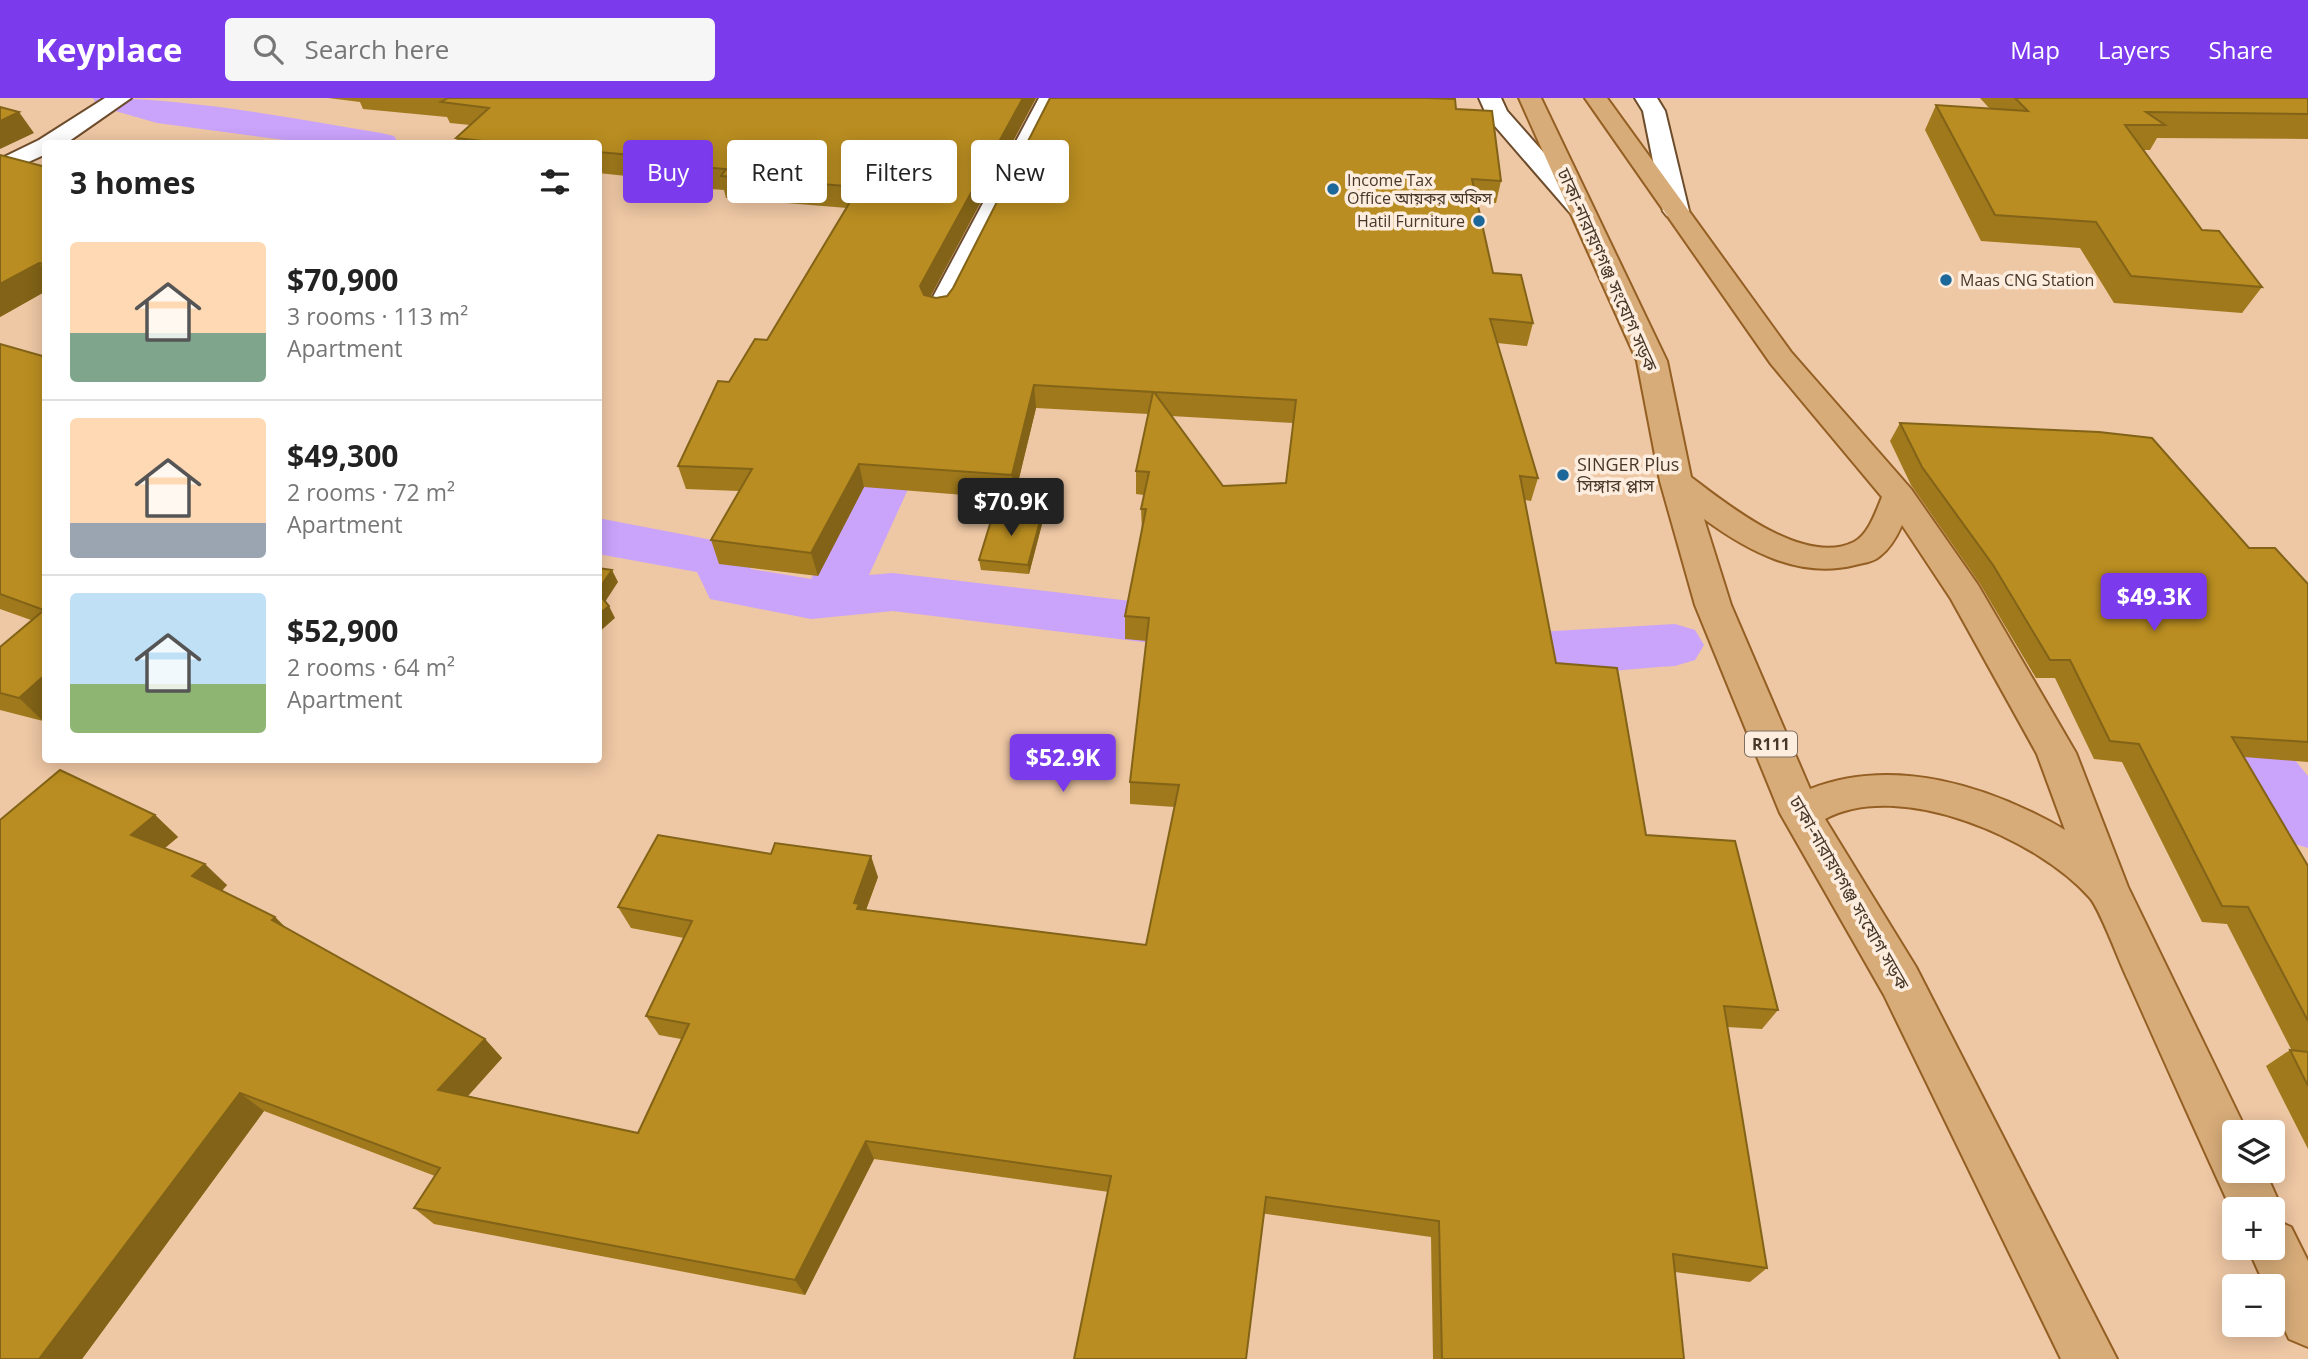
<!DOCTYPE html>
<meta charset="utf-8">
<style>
:root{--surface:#fff;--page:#f6f6f6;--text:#222;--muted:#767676;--line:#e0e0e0;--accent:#7c3aed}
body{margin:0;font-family:"Open Sans","Noto Sans Bengali",sans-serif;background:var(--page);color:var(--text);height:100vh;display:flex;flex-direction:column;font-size:26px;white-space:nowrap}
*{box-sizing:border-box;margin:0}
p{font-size:23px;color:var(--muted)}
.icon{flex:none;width:38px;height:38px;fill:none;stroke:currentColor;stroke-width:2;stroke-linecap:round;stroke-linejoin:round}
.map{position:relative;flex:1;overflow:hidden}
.drawer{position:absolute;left:42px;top:42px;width:560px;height:623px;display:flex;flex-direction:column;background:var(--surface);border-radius:7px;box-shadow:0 4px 18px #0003}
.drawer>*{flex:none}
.guide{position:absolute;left:623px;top:42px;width:665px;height:63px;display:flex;gap:14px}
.tools{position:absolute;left:2222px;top:1022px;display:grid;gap:14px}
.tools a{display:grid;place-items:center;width:63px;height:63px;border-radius:7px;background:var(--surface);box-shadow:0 4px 18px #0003;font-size:35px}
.price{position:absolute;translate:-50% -60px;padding:0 16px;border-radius:7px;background:var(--accent);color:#fff;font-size:23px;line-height:46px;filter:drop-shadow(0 2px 4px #0008)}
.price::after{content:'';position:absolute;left:50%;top:42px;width:21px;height:16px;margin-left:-10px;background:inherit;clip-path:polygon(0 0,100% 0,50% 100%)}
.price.active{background:#222;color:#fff}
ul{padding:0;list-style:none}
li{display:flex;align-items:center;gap:21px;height:175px;padding:0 28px}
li+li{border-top:2px solid var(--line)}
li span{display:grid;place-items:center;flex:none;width:196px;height:140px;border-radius:7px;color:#555}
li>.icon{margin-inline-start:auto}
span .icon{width:84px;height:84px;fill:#fffc;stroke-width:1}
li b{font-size:30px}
h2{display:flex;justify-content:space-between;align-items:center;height:84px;padding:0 28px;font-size:30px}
.pill{padding:0 24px;border-radius:7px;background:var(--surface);box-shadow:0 4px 18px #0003;font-size:24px;line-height:63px}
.pill.active{background:var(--accent);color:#fff}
header{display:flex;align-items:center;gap:42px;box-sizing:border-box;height:98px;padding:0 35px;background:var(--accent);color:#fff}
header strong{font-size:33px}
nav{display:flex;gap:38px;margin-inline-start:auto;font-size:24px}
.search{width:490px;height:63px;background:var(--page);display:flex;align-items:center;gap:18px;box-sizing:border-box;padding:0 24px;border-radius:7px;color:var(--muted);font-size:26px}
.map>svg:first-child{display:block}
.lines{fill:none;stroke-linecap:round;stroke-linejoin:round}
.canal{fill:#caa3fb;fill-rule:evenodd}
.minor-casing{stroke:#6d4c2c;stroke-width:4}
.tertiary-casing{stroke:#6d4c2c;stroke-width:4}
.primary-casing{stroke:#945f23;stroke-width:4}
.minor{fill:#fff;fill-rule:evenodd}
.tertiary{fill:#fff;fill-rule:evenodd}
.primary{fill:#d7ac79;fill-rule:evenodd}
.wall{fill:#9f791c;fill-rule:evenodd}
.shaded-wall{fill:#826317}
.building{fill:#b98d21;stroke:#826317;stroke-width:2;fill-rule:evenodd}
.poi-dot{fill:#1d689b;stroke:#fdeddf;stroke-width:2.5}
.labels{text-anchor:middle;stroke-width:7;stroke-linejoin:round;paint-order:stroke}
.far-poi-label{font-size:16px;fill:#48382a;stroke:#fdeddf;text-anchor:start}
.shield{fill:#fdeddf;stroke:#7e6e60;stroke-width:2}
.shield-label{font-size:16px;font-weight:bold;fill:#48382a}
.street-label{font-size:18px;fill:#48382a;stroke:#fdeddf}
.poi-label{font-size:18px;fill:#48382a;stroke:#fdeddf;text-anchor:start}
</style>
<header>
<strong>Keyplace</strong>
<div class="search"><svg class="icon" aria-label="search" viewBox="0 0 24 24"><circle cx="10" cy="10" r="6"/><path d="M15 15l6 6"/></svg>Search here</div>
<nav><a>Map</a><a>Layers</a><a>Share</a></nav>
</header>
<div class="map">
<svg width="2308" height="1261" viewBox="0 0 2308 1261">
<rect width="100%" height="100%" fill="#eec7a4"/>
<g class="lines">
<!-- canal -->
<g class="canal">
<path d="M93,0c96,0 193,19 288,35l13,3 5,8h-85l-157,-21 -59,-17z"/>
<polygon points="919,299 936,304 943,314 869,477 893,475 1207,512 1227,518 1236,532 1227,546 1207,552 893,513 811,521 710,501 697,474 598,456 598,420 738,447 751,471 811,481 895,314 902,304"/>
<path d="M1675,526l20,6 9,15 -9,15 -20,6c-73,4 -156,19 -228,-2l-8,-15 8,-15 21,-6 69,4z"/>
<polygon points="2196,580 2217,587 2265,626 2308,678 2308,750 2285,743 2221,660 2175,619 2166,603 2175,587"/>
</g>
<defs>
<polygon id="minor" points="1039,0 1061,0 954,212 950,218 940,220 930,218 926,212"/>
<g id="tertiary">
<polygon points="105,0 131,0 65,46 46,46 46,56 0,77 0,61 39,42"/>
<polygon points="1479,0 1501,0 1507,13 1590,107 1594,112 1590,117 1581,120 1572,117 1488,20"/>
<polygon points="1635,0 1657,0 1665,13 1689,113 1685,118 1676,121 1667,118 1663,113 1643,13"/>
</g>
<path id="primary" d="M1519,0h22l126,263 24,116c37,28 113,90 163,65 15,-8 22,-31 28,-45l-111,-133 -186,-266h22l184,254 120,137 67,96 98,168 52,134 119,245h-12v39h30l17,38 -5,12 14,6 17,34v86l-19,-8 -16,-35v-18h-8l-17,-38h25v-39h-38v9c-36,-79 -72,-159 -107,-238 -9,-18 -27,-69 -38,-82 -51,-59 -191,-120 -265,-79l91,148 201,392h-56l-177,-364 -104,-182 -85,-208 -35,-124 -23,-120zM1704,421c44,32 95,60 151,46 8,-2 19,-3 25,-9 10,-7 17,-20 22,-31l49,74 86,155 28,76c-75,-44 -171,-74 -255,-41l-79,-184z"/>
</defs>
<!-- minor casing -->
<use href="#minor" class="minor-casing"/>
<!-- tertiary casing -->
<use href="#tertiary" class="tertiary-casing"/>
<!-- primary casing -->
<use href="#primary" class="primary-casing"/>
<!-- minor -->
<use href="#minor" class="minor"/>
<!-- tertiary -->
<use href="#tertiary" class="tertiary"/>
<!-- primary -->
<use href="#primary" class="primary"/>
</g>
<!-- wall -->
<g class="wall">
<path d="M328,0h708l-106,198 6,2 11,-2 6,-8 97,-190h401l5,11 45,72 -5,22 -19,-1 16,71 40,50 -6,23 -30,-3 41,135 -7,23 -6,-1 31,163 90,172 132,175 -16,19 -35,-2 40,241 -17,14 -75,-10 9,87h-251l-2,-122 -557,-78 -69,136 -371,-71 -20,-16 21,-32 -171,-65 -182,248h-82l155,-544 23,22 -13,11 62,37 -5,6 53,26 11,11 199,111 17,19 -34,38 170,37 43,-94 -22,-4 -13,-19 38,-78 -53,-10 -13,-21 260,-30 -12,33 280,35 29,-138 -45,-3v-22l17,-141 -22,-2v-23l17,-84 -1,-23 3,-14 -8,-1v-23l12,-57 -112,-6 -22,91 -150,-12 -46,89 -99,-12 -8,-24 28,-49 -53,-2 -8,-23 51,-84 38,-42 80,-132 -121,-10 -2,-8 -67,-5 -2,-6 -57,-6v-29h-140l-2,-6 14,-13 -20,-2 -3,-6 -84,-8 -3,-7zM1171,318l122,7 -7,60 -63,3z"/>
<polygon points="1980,0 2308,0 2308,41 2157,40 2150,52 2144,52 2202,132 2262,189 2242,215 2114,205 2080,150 1981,143 1925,32 1936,7 1990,11"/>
<polygon points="46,69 46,193 0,219"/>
<polygon points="0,246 46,259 46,620 43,623 0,612 0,549 31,522 0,511"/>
<polygon points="1900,325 2249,450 2308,486 2308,664 2244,659 2308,768 2308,1051 2266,968 2290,952 2292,953 2227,826 2202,824 2122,664 2094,661 2055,580 2036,580 1980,486 1911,387 1890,343"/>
<polygon points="1042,416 1042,426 1029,476 981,472 979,462"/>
</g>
<!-- shaded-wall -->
<g class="shaded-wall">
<polygon points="1023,0 1036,0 924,211 920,188"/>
<polygon points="19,14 34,35 0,51 0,23"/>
<polygon points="39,165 46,174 46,193 0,219 0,186"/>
<polygon points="1034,287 1036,310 1014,401 1012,377"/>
<polygon points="859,366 864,389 818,478 811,455"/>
<polygon points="1042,416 1042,426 1029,476 1028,467"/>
<polygon points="612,472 618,484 603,507 598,497 598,492"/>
<polygon points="609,508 615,520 598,535 598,517"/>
<polygon points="46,576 46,620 43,623 19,600"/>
<polygon points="155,717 178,739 155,758 131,737"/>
<polygon points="871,758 878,779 863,820 854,805"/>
<polygon points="205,766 227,787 215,799 192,778"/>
<polygon points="275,819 296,840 272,822"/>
<polygon points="485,941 502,960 457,1010 438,992"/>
<polygon points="240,995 264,1013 82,1261 39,1261"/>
<polygon points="866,1043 874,1061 805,1197 795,1182"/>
</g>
<!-- building -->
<g class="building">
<path d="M448,0h575l-103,188 4,9 12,3 11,-2 6,-8 97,-190h377l28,1 1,10 36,2 9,70 -29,-2 21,94 28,2 12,48 -43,-4 48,159 -18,-2 36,187 61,5 29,167 89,6 43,169 -54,-4 43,262 -94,-14 11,105h-242l-3,-138 -173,-24 -20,162h-172l37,-183 -245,-35 -71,139 -381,-72 26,-40 -200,-75 -201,266h-39v-539l60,-50 95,45 -24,20 74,29 -13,12 83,41 -3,3 213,119 -47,51 200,43 51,-109 -43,-8 46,-95 -74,-14 40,-72 113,19 4,-11 96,13 -17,47 5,1 -2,5 289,36 33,-160 -49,-3 19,-164 -24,-2 21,-107h-5l8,-37 -13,-1 17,-79 -119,-7 -22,90 -153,-11 -48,89 -100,-13 41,-71 -74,-3 40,-85 11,1 26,-43 12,1 92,-153 -138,-11 5,-7 -76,-6 5,-6 -57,-5v-8h-88l-54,-6 33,-30 -48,-6zM1154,294l142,8 -10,83 -63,3z"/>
<polygon points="2015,0 2308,0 2308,16 2146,14 2165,27 2125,27 2202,132 2219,133 2262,189 2131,178 2096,124 1995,117 1936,7 2028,13"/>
<polygon points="0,9 19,14 0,23"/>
<polygon points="0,57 46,69 46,166 39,165 0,186"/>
<polygon points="0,246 46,259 46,576 19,600 0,595 0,549 44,512 0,496"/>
<polygon points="1900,325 2099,334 2152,340 2249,450 2275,450 2308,486 2308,644 2232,639 2308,768 2308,923 2248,809 2222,808 2139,646 2110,643 2070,562 2050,562 1993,467 1922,369"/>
<polygon points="994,413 1042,416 1028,467 979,462"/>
<polygon points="598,470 612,472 598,492"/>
<polygon points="598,495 609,508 598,517"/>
<polygon points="2290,952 2308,954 2308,988"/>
</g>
<!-- markers -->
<g class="poi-dot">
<circle cx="1333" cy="91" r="7"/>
<circle cx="1479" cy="123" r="7"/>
<circle cx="1946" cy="182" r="7"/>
<circle cx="1563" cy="377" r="7"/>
</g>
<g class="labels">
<!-- far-poi labels -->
<g class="far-poi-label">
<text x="1347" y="88">Income Tax<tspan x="1347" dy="18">Office আয়কর অফিস</tspan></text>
<text x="1465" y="129" text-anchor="end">Hatil Furniture</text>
<text x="1960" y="188">Maas CNG Station</text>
</g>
<!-- shield labels -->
<rect class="shield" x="1745" y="633.5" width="52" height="25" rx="5"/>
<g class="shield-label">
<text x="1771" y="652">R111</text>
</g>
<!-- street labels -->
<g class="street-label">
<text transform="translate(1607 172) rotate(66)" y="6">ঢাকা-নারায়ণগঞ্জ সংযোগ সড়ক</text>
<text transform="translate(1849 795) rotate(60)" y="6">ঢাকা-নারায়ণগঞ্জ সংযোগ সড়ক</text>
</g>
<!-- poi labels -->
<g class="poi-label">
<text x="1577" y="373">SINGER Plus<tspan x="1577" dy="21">সিঙ্গার প্লাস</tspan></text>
</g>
</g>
</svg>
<div class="tools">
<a><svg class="icon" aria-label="layers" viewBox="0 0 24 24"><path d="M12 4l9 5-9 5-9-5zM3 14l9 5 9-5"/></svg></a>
<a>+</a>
<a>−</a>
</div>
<b class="price active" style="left:1011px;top:440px">$70.9K</b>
<b class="price" style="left:2154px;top:535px">$49.3K</b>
<b class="price" style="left:1063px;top:696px">$52.9K</b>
<div class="guide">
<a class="pill active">Buy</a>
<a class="pill">Rent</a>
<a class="pill">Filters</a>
<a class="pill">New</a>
</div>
<section class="drawer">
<h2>3 homes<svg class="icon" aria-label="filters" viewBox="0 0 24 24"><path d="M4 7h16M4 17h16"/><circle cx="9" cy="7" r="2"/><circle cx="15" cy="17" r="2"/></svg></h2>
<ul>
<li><span style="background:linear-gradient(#ffd9b3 65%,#7fa58c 0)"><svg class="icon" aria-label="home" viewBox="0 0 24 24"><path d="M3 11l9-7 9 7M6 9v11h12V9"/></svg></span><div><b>$70,900</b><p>3 rooms · 113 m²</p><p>Apartment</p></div></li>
<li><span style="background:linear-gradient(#ffd9b3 75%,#9aa5b1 0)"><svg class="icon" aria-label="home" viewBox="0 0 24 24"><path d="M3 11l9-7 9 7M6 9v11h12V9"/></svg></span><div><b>$49,300</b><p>2 rooms · 72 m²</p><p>Apartment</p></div></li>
<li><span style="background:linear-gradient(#bfe0f5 65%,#8fb573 0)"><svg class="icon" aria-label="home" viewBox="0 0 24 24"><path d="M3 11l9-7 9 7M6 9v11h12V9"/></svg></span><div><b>$52,900</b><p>2 rooms · 64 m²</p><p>Apartment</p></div></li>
</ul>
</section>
</div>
